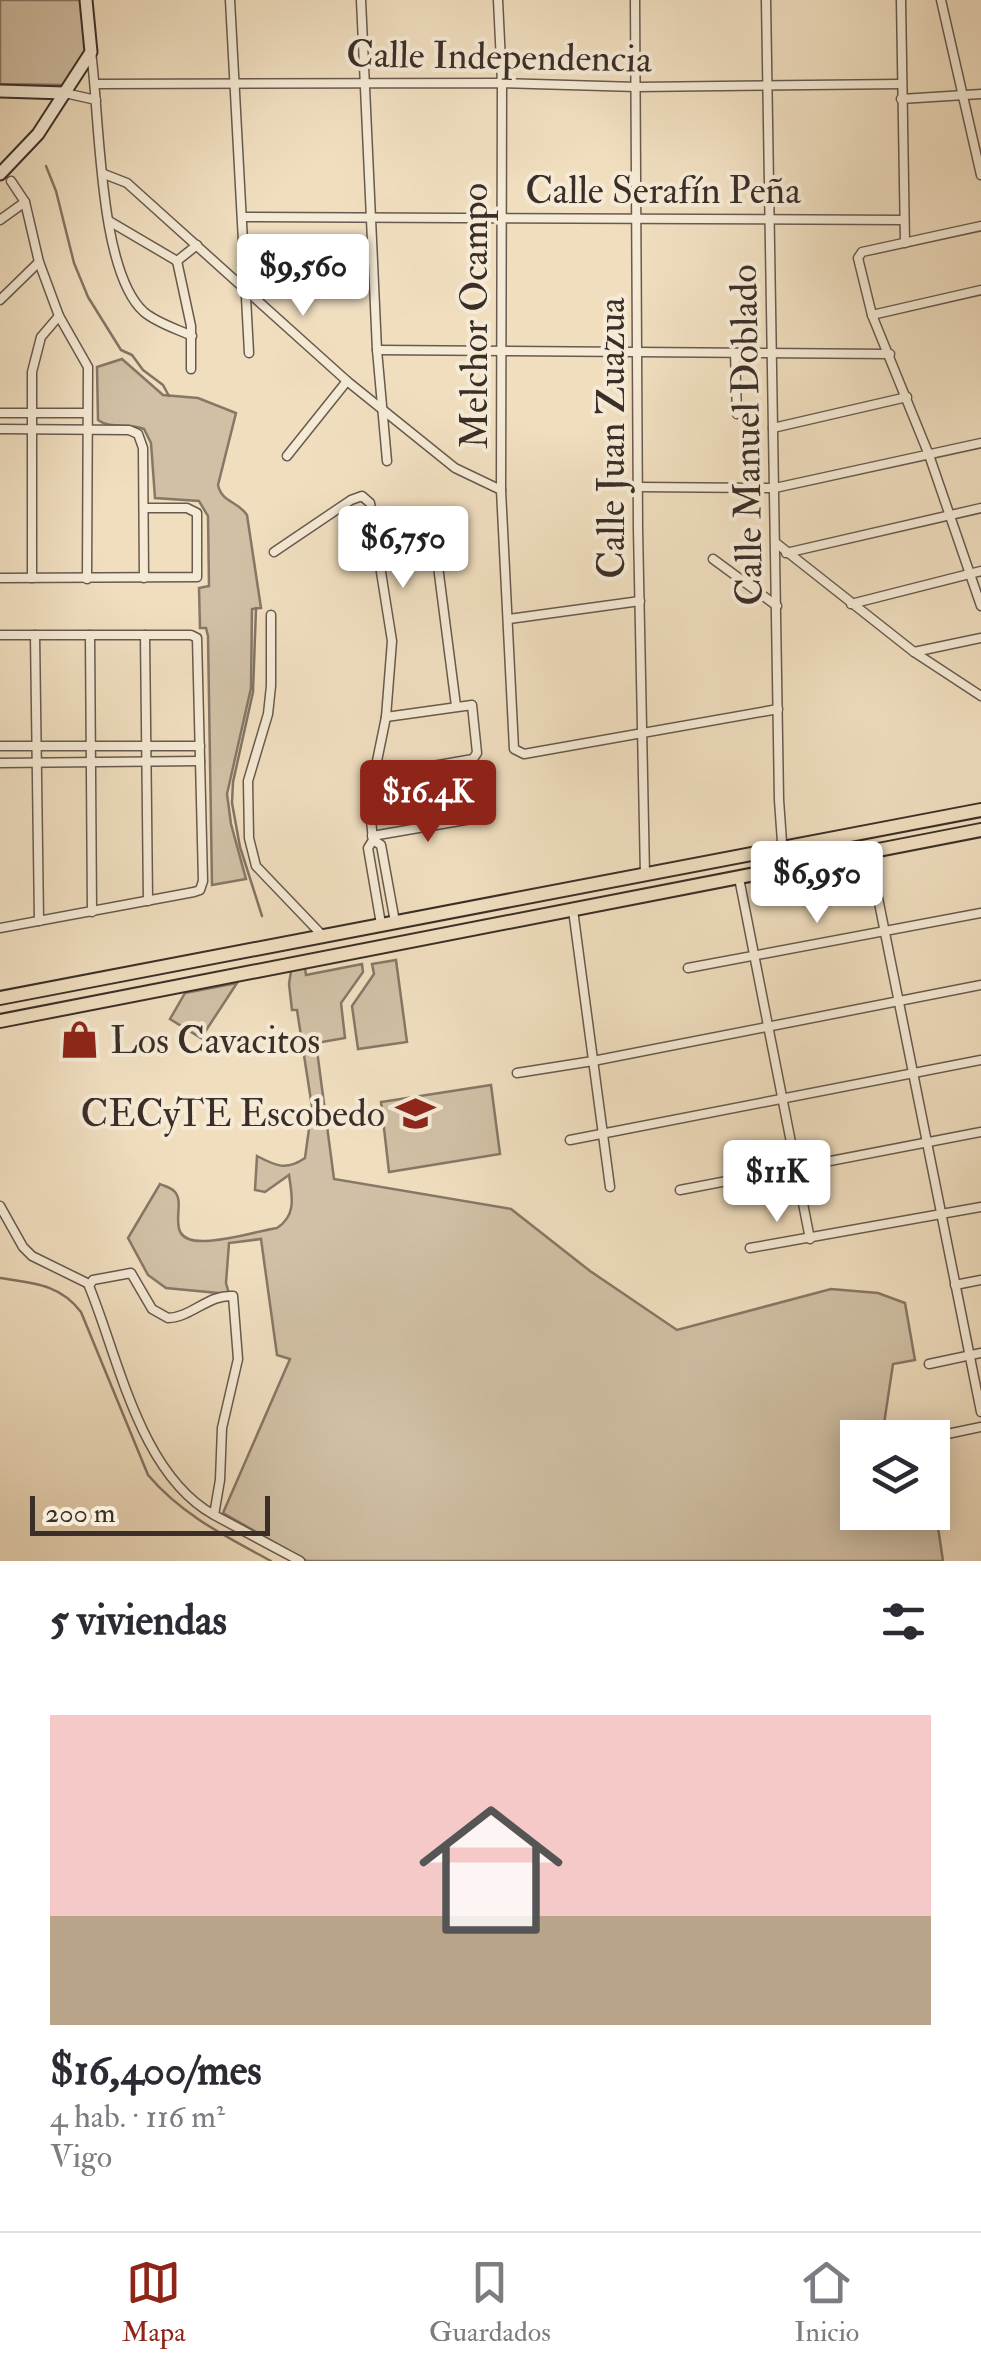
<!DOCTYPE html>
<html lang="es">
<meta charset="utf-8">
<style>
:root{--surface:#fff;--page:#f2f2f3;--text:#2b2b33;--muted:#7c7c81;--line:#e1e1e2;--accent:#8f2418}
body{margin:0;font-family:"IM FELL Double Pica",serif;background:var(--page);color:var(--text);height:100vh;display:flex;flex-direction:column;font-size:38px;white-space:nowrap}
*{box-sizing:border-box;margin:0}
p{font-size:32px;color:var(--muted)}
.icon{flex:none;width:55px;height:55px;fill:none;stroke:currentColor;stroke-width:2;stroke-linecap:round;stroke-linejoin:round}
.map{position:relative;height:1561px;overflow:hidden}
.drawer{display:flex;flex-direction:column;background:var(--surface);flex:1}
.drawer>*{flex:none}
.buttons{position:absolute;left:840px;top:1420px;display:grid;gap:20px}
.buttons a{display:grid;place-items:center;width:110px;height:110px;border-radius:0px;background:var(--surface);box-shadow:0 5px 25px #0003;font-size:50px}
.scale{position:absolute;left:30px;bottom:25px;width:240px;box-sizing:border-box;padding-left:10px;border:5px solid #3b2e28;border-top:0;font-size:28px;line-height:35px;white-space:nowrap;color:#3b2e28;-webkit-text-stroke:8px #f5ead5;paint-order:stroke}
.price{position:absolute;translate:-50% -85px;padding:0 22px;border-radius:10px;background:#fff;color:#222;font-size:32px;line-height:65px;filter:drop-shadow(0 2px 5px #0008)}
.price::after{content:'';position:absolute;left:50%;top:60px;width:30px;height:22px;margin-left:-15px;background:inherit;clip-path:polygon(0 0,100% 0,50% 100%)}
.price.active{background:var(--accent);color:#fff}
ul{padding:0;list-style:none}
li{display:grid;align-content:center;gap:20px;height:530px;padding:0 50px}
li span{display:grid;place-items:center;height:310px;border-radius:0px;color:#555}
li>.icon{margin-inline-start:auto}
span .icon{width:180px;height:180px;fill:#fffc;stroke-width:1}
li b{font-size:42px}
h2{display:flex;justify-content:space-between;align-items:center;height:120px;padding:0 50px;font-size:42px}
.tab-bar{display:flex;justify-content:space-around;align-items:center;height:140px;border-top:2px solid var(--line);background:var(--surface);font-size:28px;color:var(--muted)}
.tab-bar a{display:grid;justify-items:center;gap:5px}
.tab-bar .active{color:var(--accent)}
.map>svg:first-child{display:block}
.green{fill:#d1c0a5;stroke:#867766;stroke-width:2.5}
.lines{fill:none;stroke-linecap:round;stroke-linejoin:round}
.stream{stroke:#827464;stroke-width:2.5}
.street-casing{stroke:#685a4e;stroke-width:11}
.secondary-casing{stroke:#3b2e28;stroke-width:15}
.primary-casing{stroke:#3b2e28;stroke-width:16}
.street{stroke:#f5ead5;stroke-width:8}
.secondary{stroke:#f5ead5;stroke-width:11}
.primary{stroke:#f0debf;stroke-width:12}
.labels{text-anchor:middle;stroke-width:8;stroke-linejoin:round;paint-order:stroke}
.street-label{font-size:38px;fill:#3b2e28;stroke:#f5ead5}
.poi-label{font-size:38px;fill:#3b2e28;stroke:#f5ead5;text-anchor:start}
</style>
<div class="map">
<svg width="981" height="1561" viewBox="0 0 981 1561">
<rect width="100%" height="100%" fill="#f0debf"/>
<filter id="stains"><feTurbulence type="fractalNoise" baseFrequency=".002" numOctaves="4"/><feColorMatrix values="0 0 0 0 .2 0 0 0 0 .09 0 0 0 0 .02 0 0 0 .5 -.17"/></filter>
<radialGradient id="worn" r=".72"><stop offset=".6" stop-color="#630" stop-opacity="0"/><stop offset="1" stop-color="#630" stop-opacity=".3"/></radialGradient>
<!-- green -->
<g class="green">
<polygon points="0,0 83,0 87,48 63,85 0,84"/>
<path d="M122,359l41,36 35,3 38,15 -18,72c4,18 20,16 29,30l14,93 -9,1 -1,79 -24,106 4,30 15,55 -34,6 -4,-249 -2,-8h-6l-1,-40 10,-2 -1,-70 -9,-15 -44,-3 -4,-55 -7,-14c-15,-7 -33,1 -46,-9l-1,-53z"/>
<polygon points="396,960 407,1042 358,1049 352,1006 374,974 372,964"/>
<path d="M362,964l1,8 -22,31 4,35 -29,5 18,136 177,30 79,62 87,59 154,-41 47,4 27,10 10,57 -22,4 -11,73 -24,1v74h74l1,-18 10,67h-636l-84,-48 67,-154 -13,-4 -16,-116 -32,4 -3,40 3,11 -63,-6 -18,-13 -20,-37 32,-54c4,2 10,3 14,7 15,13 -15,52 32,50 23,-1 48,-9 71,-13 20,-13 15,-32 12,-53l-24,17 -10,-2 2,-34c19,10 29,15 48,2l7,-51 -15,-97h-5l-3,-26 2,-13 14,-3 1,7z"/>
<polygon points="237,983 201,1038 170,1019 185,993"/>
<polygon points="491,1085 500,1154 389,1172 381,1102"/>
</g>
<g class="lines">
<!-- stream -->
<g class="stream">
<polyline points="46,166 56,191 74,263 88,297 121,350 132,355 143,370 163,385 169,396"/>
<polyline points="256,608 253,692 233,782 232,803 240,847 262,916"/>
<path d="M0,1278c33,5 60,6 81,34l67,163c34,40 77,61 123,86"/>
</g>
<defs>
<g id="street">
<polyline points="230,0 249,353"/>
<polyline points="361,0 377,350 387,461"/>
<polyline points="498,0 502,83 501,490 514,749 524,754 778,709"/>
<polyline points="635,0 638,529 645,876"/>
<polyline points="766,0 779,800 784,870"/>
<polyline points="901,0 905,243"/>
<polyline points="941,0 981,175"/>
<path d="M91,52c9,63 7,219 53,260 13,11 33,17 48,24"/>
<polyline points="96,84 502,83 637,87 901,84"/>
<polyline points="65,93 96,100"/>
<polyline points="901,99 981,94"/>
<polyline points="104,174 127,183 347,381 455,468 501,490"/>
<polyline points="11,181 25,202 39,262 59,316 88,367 87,579"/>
<polyline points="243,217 903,220"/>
<polyline points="0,220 25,202"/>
<polyline points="109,221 177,261 197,245"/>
<polyline points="981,226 862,252 858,258 872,315 929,455 981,606"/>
<polyline points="177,261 191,326 191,369"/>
<polyline points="0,300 39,262"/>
<polyline points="872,315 981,290"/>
<polyline points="377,350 890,354"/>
<polyline points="735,353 737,414"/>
<polyline points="0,413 87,413"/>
<polyline points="773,428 907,397"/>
<polyline points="0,429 129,430 138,434 143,448 144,578"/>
<polyline points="287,456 347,381"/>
<polyline points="638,487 775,488 981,443"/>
<polyline points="435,543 456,706"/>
<polyline points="776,543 914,652 981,696"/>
<polyline points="274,552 351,500 362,496 370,503 392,641 386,717 369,800 373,840 368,848 381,924"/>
<polyline points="786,553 981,508"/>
<polyline points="713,559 777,606"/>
<polyline points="0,578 197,577 197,513 187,508 144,508"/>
<polyline points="32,578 32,372 41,337 59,316"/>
<polyline points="851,604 981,571"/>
<polyline points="271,615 271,686 268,714 248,781 249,838 256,866 322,935"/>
<polyline points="509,619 640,601"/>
<polyline points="0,635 191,635 197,638 203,881 200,890 194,892 0,928"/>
<polyline points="35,635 39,921"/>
<polyline points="90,635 92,912"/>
<polyline points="145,635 148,901"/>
<polyline points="914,652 981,638"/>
<polyline points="0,746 200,746"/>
<polyline points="0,763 200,761"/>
<polyline points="375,776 473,759 477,753 472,705 386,717"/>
<polyline points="372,836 477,818"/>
<polyline points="373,840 381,845 395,922"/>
<polyline points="869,853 981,1412"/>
<polyline points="739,878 810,1239"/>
<polyline points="573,910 610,1187"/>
<polyline points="688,968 981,913"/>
<polyline points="517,1073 593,1061 981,985"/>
<polyline points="570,1140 981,1060"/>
<polyline points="680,1190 981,1132"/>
<polyline points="0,1206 23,1247 32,1256 89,1284"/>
<polyline points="750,1248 981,1207"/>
<polyline points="955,1285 981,1280"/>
<polyline points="929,1364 981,1353"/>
<polyline points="928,1438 981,1427"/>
<path d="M214,1515c-74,-41 -95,-156 -125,-229l4,-6 38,-7 21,36 16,9c24,-1 41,-24 65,-22l5,63 -16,69 -2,52 -6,35 86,46"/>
</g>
<g id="secondary">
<polyline points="0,91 65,93"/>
<polyline points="0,174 38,134 91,52 86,0"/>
</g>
<g id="primary">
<polyline points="0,998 981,810"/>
<polyline points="0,1021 981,830"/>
</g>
</defs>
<!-- street casing -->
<use href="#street" class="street-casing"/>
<!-- secondary casing -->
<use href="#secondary" class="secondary-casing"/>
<!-- primary casing -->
<use href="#primary" class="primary-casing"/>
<!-- street -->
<use href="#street" class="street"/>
<!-- secondary -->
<use href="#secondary" class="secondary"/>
<!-- primary -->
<use href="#primary" class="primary"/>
</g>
<!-- icons -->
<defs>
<symbol id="shop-bare" viewBox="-9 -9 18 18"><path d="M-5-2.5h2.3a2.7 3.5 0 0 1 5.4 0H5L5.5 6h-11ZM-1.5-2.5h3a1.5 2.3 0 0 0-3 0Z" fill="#8f2418" stroke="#f5ead5" stroke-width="2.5" paint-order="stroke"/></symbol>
<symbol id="school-bare" viewBox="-9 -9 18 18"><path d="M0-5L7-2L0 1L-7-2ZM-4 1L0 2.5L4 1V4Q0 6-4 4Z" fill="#8f2418" stroke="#f5ead5" stroke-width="2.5" paint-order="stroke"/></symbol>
</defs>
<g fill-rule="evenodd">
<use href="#shop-bare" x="52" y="1012" width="55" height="55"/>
<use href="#school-bare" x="388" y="1086" width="55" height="55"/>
</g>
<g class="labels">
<!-- street labels -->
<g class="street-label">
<text transform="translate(499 56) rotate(1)" y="13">Calle Independencia</text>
<text x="663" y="203">Calle Serafín Peña</text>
<text transform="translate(474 316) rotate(-90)" y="13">Melchor Ocampo</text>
<text transform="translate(746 435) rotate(-91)" y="13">Calle Manuel Doblado</text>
<text transform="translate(611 438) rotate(-90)" y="13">Calle Juan Zuazua</text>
</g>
<!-- poi labels -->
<g class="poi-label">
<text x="110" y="1053">Los Cavacitos</text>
<text x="385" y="1126" text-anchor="end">CECyTE Escobedo</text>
</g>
</g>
<rect width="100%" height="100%" filter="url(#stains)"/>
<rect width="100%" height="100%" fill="url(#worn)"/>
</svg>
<div class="buttons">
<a><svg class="icon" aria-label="layers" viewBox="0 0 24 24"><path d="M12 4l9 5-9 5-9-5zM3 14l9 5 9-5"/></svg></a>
</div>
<div class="scale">200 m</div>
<b class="price" style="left:303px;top:319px">$9,560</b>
<b class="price" style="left:403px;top:591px">$6,750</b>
<b class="price active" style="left:428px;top:845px">$16.4K</b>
<b class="price" style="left:817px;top:926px">$6,950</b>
<b class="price" style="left:777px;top:1225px">$11K</b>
</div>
<section class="drawer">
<h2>5 viviendas<svg class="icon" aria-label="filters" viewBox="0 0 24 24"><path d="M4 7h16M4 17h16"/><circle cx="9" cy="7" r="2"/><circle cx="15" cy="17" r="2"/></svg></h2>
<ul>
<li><span style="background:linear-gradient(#f6c9c9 65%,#b9a48a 0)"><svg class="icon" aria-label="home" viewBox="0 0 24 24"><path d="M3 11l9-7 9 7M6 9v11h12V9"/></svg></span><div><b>$16,400/mes</b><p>4 hab. · 116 m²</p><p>Vigo</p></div></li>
</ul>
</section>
<nav class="tab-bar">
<a class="active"><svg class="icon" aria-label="map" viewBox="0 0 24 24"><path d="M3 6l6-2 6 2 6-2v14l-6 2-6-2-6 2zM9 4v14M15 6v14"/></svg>Mapa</a>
<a><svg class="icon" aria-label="saved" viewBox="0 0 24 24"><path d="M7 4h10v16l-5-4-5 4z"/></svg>Guardados</a>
<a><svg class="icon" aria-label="home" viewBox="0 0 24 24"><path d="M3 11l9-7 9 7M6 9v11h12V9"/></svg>Inicio</a>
</nav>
